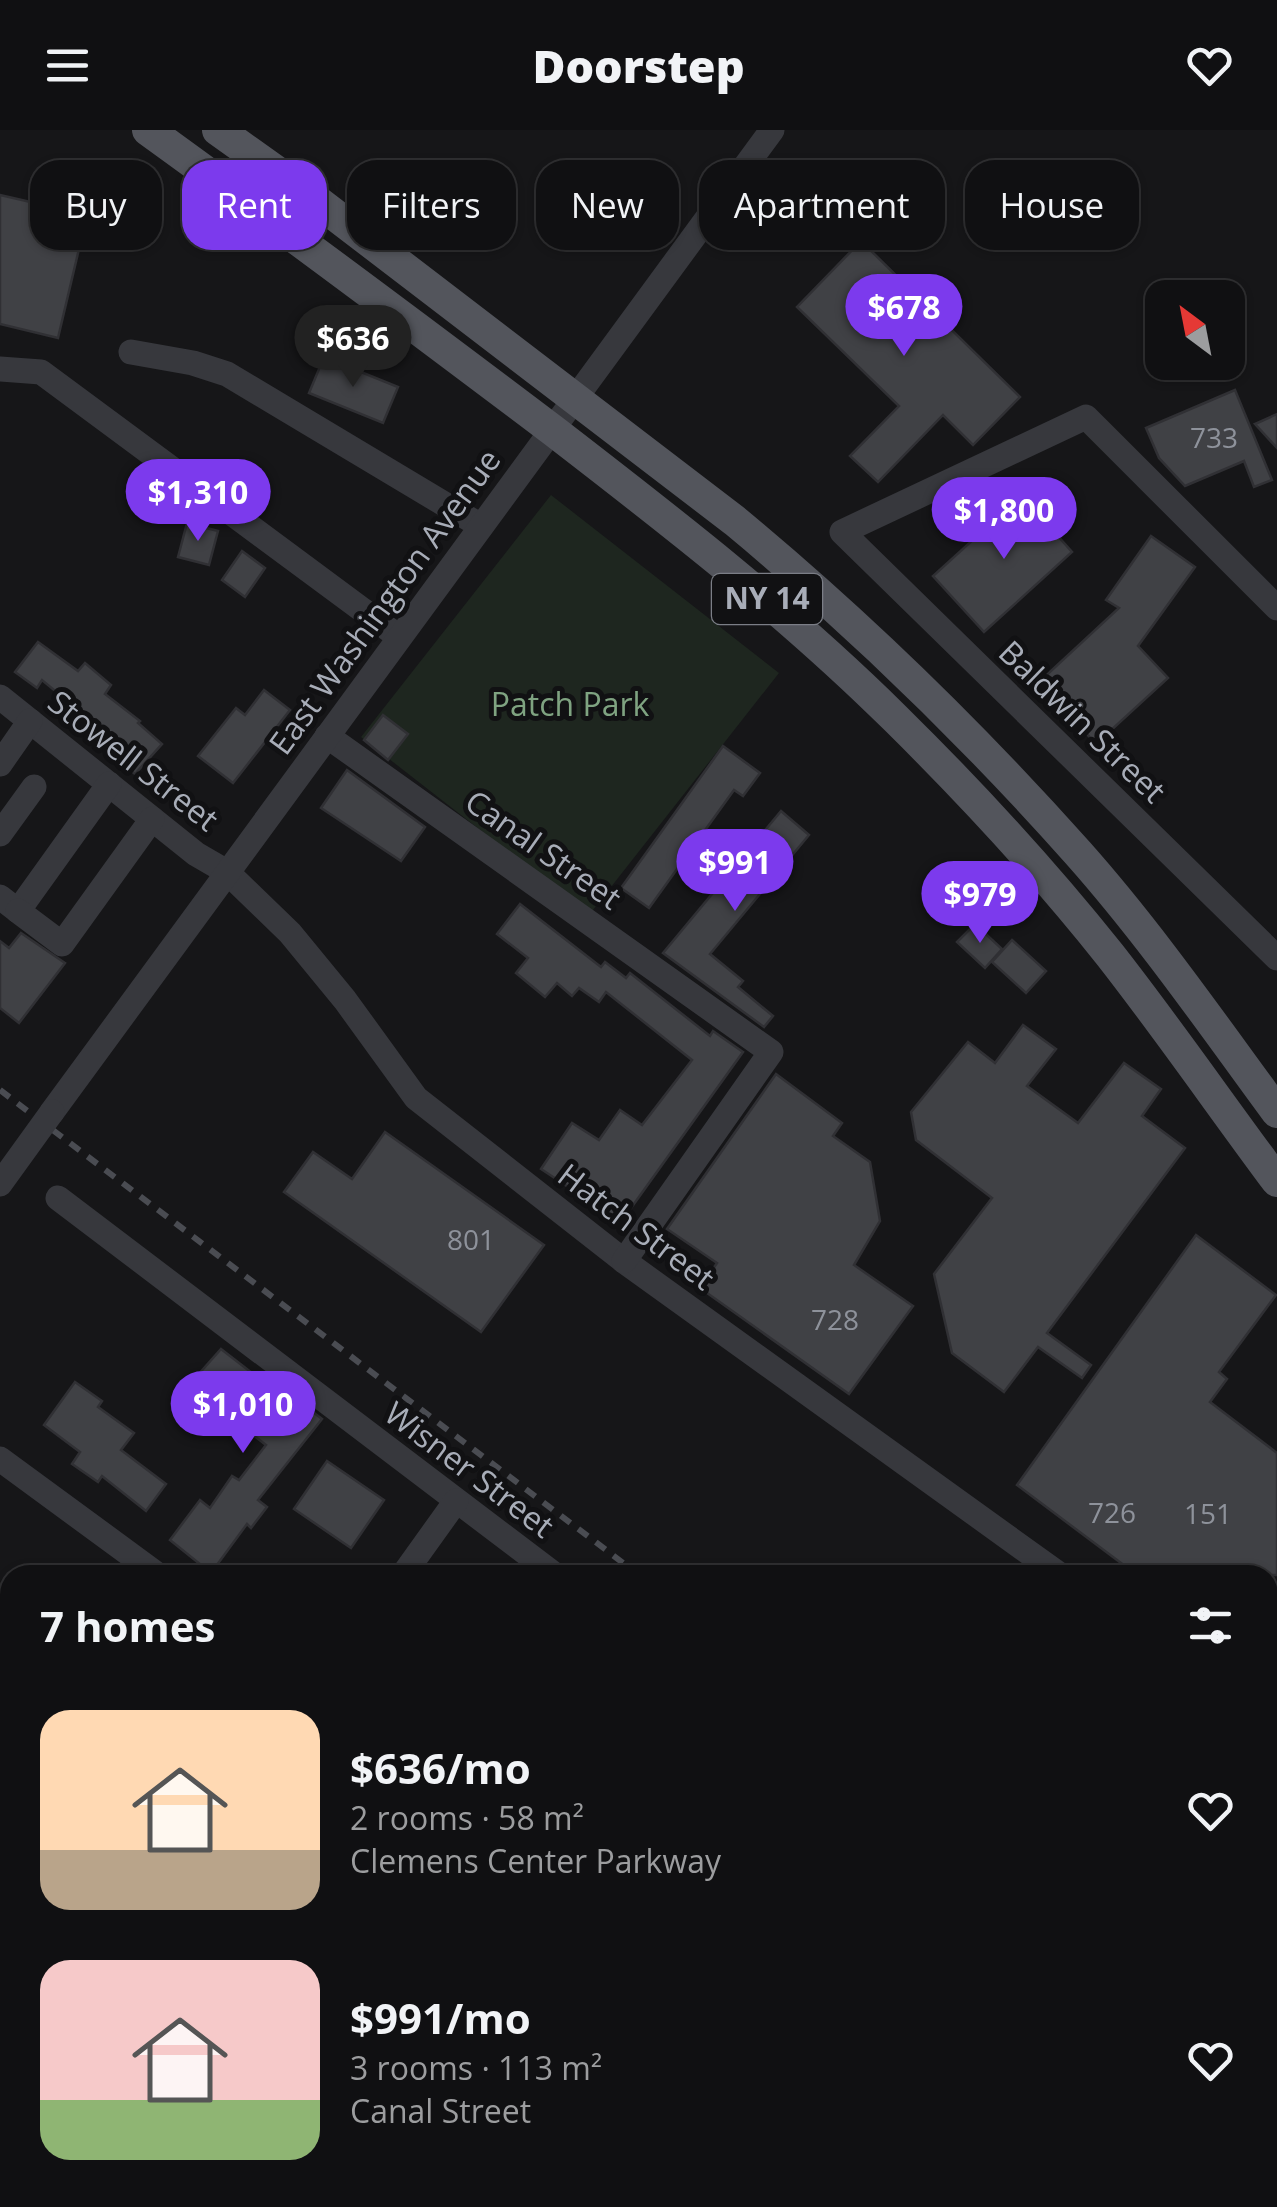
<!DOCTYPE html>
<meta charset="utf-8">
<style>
:root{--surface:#101012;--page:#19191b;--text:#f1f3f6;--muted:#9c9d9f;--line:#303032;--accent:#7c3aed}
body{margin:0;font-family:"Open Sans",sans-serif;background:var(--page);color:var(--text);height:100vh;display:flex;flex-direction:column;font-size:38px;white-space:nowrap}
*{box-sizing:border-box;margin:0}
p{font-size:32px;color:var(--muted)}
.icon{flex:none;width:55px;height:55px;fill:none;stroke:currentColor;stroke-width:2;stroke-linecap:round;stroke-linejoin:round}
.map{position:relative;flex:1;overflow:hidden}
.side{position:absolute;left:0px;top:1435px;width:1278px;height:642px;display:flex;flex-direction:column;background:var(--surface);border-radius:30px 30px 0 0;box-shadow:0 2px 8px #0004,0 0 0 2px var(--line)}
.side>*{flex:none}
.guide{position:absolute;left:30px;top:30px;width:1218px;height:90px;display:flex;gap:20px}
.needle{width:65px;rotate:328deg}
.buttons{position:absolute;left:1145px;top:150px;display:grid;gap:20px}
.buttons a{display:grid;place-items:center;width:100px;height:100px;border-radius:20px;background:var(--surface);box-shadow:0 2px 8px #0004,0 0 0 2px var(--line);font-size:50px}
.price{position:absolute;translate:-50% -85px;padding:0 22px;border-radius:35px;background:var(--accent);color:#fff;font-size:32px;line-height:65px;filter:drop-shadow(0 2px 5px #0008)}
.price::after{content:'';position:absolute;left:50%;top:60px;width:30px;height:22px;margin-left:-15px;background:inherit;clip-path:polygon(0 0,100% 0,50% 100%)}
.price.current{background:#222;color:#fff}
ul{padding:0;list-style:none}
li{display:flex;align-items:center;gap:30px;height:250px;padding:0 40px}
li span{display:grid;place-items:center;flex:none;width:280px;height:200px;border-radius:30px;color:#555}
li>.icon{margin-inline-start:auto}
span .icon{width:120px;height:120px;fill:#fffc;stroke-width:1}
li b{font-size:42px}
h2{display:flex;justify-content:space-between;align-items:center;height:120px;padding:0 40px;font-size:42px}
.pill{padding:0 35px;border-radius:30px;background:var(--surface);box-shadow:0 2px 8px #0004,0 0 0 2px var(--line);font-size:35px;line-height:90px}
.pill.current{background:var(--accent);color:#fff}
header{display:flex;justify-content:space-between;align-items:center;height:130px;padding:0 40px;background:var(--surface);font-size:45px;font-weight:800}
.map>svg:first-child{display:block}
.green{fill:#1e261f}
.water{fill:#2c353c}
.building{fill:#404145;stroke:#303034;stroke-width:2.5}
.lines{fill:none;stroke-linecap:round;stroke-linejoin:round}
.minor{stroke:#37383d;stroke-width:25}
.major{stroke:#53555c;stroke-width:32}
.rail{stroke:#4a4c52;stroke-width:6;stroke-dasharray:12 10;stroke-linecap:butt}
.minor-bridge{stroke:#37383d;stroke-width:25}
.labels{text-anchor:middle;stroke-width:10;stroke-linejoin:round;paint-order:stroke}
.number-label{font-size:28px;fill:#8e929b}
.shield{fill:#111113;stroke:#7b7e86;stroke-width:2.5}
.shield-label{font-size:30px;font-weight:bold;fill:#a8adb8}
.street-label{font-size:32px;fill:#a8adb8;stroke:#111113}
.park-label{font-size:32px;fill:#7fa381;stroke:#111113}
</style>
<header><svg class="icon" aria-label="menu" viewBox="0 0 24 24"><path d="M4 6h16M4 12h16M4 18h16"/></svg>Doorstep<svg class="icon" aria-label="heart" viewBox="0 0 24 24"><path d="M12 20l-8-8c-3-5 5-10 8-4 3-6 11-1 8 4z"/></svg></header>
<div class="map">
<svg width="1277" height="2077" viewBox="0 0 1277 2077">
<rect width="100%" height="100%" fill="#161618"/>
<!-- green -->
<g class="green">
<polygon points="551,365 779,543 589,785 361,607"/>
<polygon points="1277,1586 1277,1872 1268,1865 1268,1599"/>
</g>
<!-- water -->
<polygon class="water" points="10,1814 10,1942 0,1955 0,1818"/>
<!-- building -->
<g class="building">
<polygon points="0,65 87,85 58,208 0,194"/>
<polygon points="861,111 1020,267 973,315 943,285 878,352 850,326 899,276 797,177"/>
<polygon points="324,227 398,257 383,293 309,263"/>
<polygon points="1235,260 1272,350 1254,357 1244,331 1185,356 1159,328 1146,298"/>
<polygon points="1277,284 1277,318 1255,294"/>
<polygon points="1029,359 1048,380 1041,387 1072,422 984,502 933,446"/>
<polygon points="187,393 218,401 209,435 178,427"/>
<polygon points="1151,406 1195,437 1138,516 1168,548 1096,614 1039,552 1119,478 1106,470"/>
<polygon points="242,421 265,438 245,467 222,450"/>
<polygon points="38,512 78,541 85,533 111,555 105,564 140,591 138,593 162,614 135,644 122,633 124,630 98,611 105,602 42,550 37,558 15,542"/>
<polygon points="264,560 290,580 233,653 198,626 236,578 245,585"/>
<polygon points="383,585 408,604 388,630 364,610"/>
<polygon points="723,616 760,643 743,666 734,660 649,778 621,758"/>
<polygon points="347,640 425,697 401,731 321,678"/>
<polygon points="781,681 809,705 710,824 743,851 738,857 773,886 764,897 663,823"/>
<polygon points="520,774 601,837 605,832 626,848 630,843 710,906 713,901 743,922 621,1092 541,1039 572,993 599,1010 620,980 642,995 692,930 606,862 599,872 579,858 572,866 557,853 545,867 516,843 528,828 497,804"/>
<polygon points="975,794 1002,819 985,838 957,812"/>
<polygon points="21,803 65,833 19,893 0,878 0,811 9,818"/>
<polygon points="1012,810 1046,841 1026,863 992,832"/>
<polygon points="1023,895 1056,919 1027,956 1078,993 1124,933 1161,959 1142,986 1185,1018 1047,1203 1091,1235 1082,1248 1038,1217 1004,1262 952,1223 934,1144 992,1068 916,1010 911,982 968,912 995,933"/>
<polygon points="776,944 842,993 833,1006 870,1032 880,1091 854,1135 913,1176 849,1264 700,1158 717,1133 667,1099"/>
<polygon points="385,1002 544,1115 481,1202 284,1062 313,1022 352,1049"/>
<polygon points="1196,1105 1276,1165 1219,1242 1227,1249 1210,1272 1277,1323 1277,1445 1137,1445 1017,1355"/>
<polygon points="221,1219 296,1277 300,1272 322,1289 258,1370 267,1377 251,1398 247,1394 211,1443 170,1410 200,1370 210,1378 232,1346 239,1350 266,1315 189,1255"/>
<polygon points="75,1252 102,1271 98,1277 134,1303 121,1320 166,1354 146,1381 102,1346 98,1352 72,1334 80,1322 44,1295"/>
<polygon points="327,1331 384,1370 351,1418 294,1379"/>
</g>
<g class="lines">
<!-- minor -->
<g class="minor">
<polyline points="131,222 193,233 227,244 481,396"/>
<polyline points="0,239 41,242 399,507"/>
<polyline points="1277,478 1086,287 842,402 1277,828"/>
<polyline points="0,567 196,724 227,742 290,803 345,870 416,968 624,1131 1060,1445"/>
<polyline points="327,606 771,922 624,1131"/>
<polyline points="0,634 30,591"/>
<polyline points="0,704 34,657"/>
<polyline points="0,767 18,781 109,654"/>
<polyline points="18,781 62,814 152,689"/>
<polyline points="52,982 772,0"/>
<polyline points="58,1068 555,1445"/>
<polyline points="0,1329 158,1445"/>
<polyline points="403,1445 456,1371"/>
<polyline points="1268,1515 1277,1501"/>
<polyline points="0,1631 10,1638"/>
<polyline points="609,2068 622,2077"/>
<polyline points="391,2077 398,2068"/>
<polyline points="849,2077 855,2068"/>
</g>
<!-- major -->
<g class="major">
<path d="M148,0c137,99 272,200 407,302 118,91 234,181 340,286 76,75 149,154 215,237 58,74 111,151 167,226"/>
<path d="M218,0l87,62 430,329c123,102 237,213 343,332 72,81 135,172 199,259"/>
</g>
<!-- rail -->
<g class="rail">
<polyline points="0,960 639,1445"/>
<polyline points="1268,1916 1277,1923"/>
</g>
<!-- minor-bridge -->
<polyline class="minor-bridge" points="0,1054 52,982"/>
</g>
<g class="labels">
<!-- number labels -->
<g class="number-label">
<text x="1214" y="318">733</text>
<text x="471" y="1120">801</text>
<text x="835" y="1200">728</text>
<text x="1112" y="1393">726</text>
<text x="1208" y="1394">151</text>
</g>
<!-- shield labels -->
<rect class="shield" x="712" y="444" width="110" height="50" rx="8"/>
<g class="shield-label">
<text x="767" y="479">NY 14</text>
</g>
<!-- street labels -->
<g class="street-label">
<text transform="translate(385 472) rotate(-54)" y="11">East Washington Avenue</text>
<text transform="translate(1082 592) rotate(44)" y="11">Baldwin Street</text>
<text transform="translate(133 631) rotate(38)" y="11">Stowell Street</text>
<text transform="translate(543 720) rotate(35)" y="11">Canal Street</text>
<text transform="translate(636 1097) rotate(37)" y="11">Hatch Street</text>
<text transform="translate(469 1340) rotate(37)" y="11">Wisner Street</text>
</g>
<!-- park labels -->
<g class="park-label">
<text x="570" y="586">Patch Park</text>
</g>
</g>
</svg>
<div class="buttons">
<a><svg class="needle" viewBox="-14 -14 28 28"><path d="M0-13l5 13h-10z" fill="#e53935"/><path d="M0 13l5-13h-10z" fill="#9c9d9f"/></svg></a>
</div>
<b class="price" style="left:904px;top:229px">$678</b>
<b class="price current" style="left:353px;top:260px">$636</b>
<b class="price" style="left:198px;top:414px">$1,310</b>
<b class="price" style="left:1004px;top:432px">$1,800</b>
<b class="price" style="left:735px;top:784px">$991</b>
<b class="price" style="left:980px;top:816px">$979</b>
<b class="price" style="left:243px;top:1326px">$1,010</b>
<div class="guide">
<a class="pill">Buy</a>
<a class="pill current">Rent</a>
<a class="pill">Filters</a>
<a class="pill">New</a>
<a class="pill">Apartment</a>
<a class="pill">House</a>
</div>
<section class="side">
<h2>7 homes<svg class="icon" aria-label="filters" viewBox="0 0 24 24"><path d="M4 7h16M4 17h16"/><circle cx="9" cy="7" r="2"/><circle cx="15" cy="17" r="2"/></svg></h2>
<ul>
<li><span style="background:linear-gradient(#ffd9b3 70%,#b9a48a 0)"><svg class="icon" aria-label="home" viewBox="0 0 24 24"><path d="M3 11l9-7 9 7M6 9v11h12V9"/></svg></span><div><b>$636/mo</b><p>2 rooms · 58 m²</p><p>Clemens Center Parkway</p></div><svg class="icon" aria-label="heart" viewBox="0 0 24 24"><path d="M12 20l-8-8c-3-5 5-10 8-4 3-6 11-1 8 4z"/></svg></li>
<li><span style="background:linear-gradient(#f6c9c9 70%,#8fb573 0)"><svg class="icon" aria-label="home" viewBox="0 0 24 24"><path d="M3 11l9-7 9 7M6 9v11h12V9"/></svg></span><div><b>$991/mo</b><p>3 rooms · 113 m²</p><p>Canal Street</p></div><svg class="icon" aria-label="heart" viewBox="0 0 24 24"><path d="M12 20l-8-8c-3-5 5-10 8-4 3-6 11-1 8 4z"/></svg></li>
</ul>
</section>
</div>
